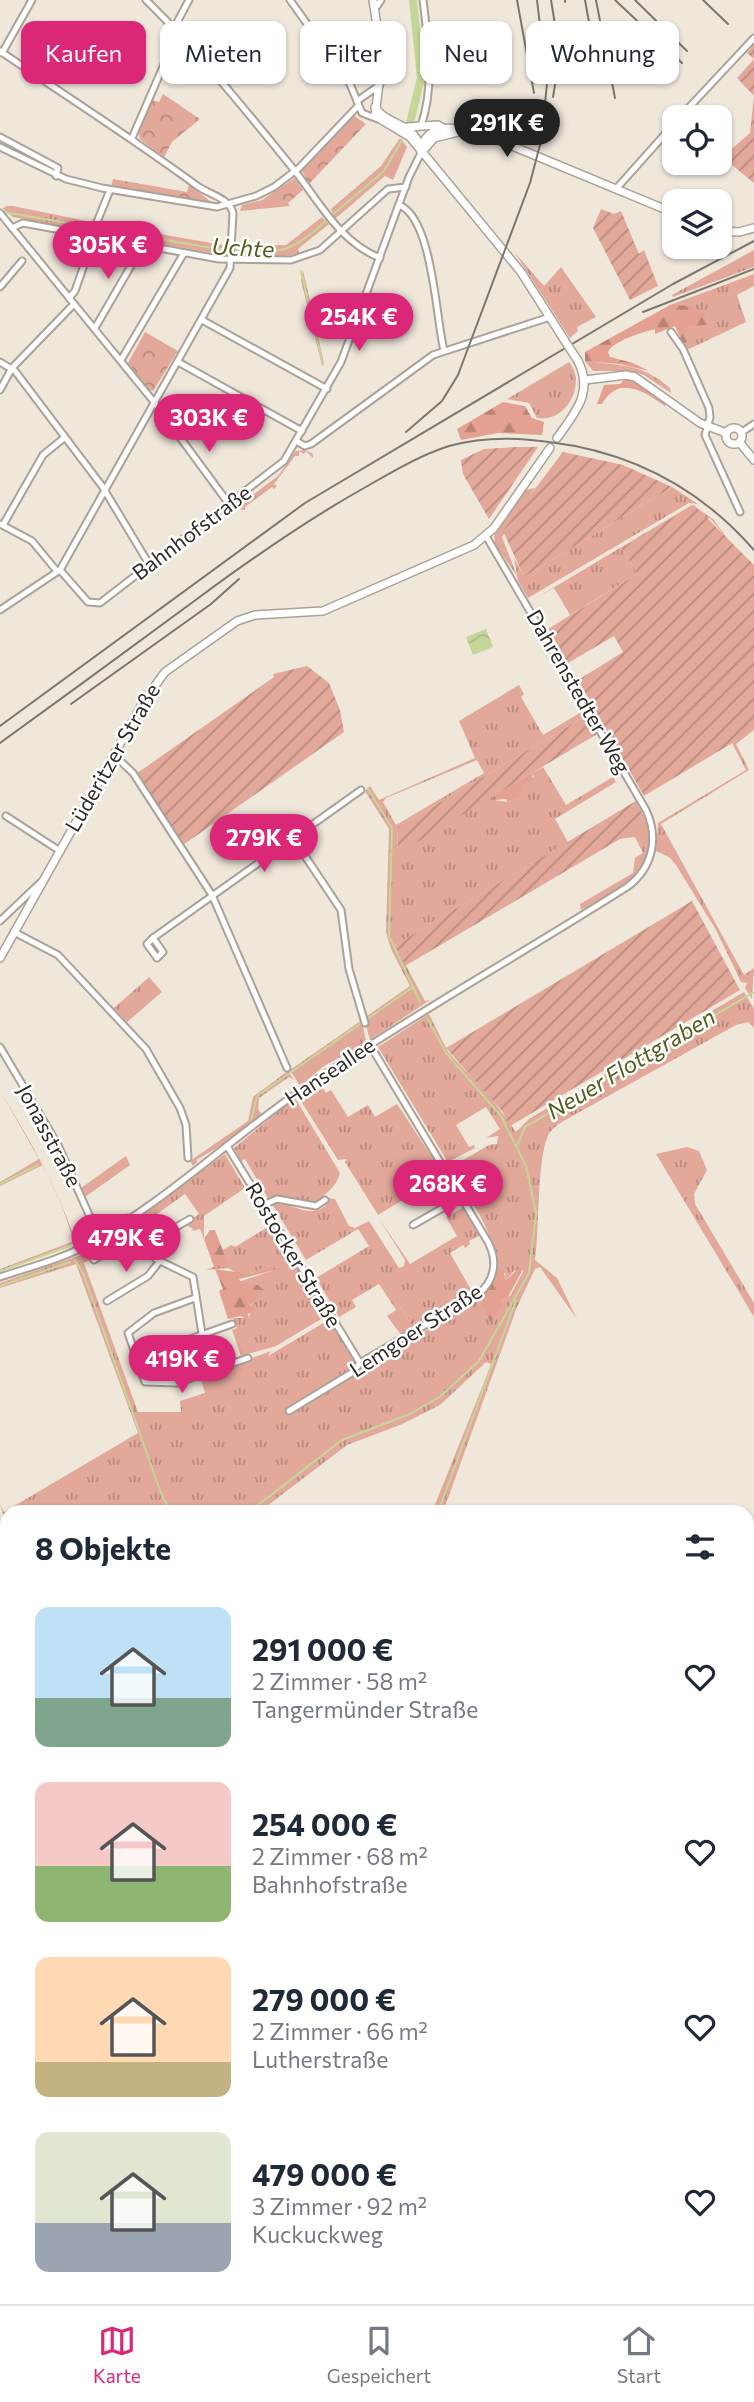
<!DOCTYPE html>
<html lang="de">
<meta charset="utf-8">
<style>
:root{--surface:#fff;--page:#f2f2f3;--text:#1f2937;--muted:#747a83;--line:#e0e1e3;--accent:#db2777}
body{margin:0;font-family:Commissioner,sans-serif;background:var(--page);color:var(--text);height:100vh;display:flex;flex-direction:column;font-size:26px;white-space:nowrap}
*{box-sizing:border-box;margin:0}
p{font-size:23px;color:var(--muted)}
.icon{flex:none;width:38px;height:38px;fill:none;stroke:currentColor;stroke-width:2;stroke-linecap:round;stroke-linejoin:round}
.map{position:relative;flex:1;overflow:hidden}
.sheet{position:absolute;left:0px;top:1505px;width:754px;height:800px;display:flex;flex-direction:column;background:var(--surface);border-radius:21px 21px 0 0;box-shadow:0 2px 5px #0004}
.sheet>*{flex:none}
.top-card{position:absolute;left:21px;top:21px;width:712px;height:63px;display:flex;gap:14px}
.fabs{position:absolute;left:662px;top:105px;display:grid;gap:14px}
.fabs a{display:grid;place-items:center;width:70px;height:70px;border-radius:14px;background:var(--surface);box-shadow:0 2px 5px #0004;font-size:35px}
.price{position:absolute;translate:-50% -60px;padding:0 16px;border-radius:24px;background:var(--accent);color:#fff;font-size:23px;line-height:46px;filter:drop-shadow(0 2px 4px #0008)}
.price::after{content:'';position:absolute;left:50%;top:42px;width:21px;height:16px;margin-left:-10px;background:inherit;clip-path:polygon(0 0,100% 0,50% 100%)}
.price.current{background:#222;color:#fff}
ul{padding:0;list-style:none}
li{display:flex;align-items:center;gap:21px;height:175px;padding:0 35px}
li span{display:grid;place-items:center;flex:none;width:196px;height:140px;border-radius:14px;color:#555}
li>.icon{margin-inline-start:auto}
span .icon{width:84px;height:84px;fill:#fffc;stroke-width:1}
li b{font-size:30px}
h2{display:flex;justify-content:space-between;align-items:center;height:84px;padding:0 35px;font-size:30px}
.tag{padding:0 24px;border-radius:14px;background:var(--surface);box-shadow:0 2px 5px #0004;font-size:24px;line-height:63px}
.tag.current{background:var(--accent);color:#fff}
.tabs{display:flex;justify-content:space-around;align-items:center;height:98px;border-top:2px solid var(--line);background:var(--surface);font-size:19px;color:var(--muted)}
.tabs a{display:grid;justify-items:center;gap:4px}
.tabs .current{color:var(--accent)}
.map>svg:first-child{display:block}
.grass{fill:url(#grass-tufts);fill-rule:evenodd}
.forest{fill:url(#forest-firs)}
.park{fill:url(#park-crowns)}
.garden{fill:url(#garden-furrows)}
.pitch{fill:#e2a89a}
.water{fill:url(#water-waves)}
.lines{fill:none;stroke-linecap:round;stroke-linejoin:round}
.stream{stroke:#c5d798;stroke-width:2}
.river{stroke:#c5d798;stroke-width:8}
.minor-casing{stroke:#aaa296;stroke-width:9}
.major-casing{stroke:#aaa296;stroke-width:10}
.minor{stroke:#fff;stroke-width:5}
.major{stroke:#fff;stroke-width:7}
.rail{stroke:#7b766f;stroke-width:2}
.major-bridge-casing{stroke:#aaa296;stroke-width:10;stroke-linecap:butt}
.major-bridge{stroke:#fff;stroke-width:7}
.labels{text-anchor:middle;stroke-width:5;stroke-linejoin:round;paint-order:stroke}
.street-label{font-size:21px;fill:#2e2b27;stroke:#fff}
.water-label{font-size:23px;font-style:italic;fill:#4f5e1c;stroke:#fff}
</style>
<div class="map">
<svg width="754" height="2304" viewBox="0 0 754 2304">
<defs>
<pattern id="grass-tufts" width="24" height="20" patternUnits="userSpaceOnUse" patternTransform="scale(1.75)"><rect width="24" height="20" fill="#e2a89a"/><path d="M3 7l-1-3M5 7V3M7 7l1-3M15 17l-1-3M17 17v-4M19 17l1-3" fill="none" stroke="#b8897e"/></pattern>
<pattern id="forest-firs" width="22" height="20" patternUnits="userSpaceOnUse" patternTransform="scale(1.75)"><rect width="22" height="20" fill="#e4a090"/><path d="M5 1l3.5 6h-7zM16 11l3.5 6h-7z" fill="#b98376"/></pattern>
<pattern id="park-crowns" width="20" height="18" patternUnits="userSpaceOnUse" patternTransform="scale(1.75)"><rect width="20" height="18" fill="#e2a89a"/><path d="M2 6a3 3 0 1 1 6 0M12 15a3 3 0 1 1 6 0" fill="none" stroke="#b8897e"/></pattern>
<pattern id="garden-furrows" width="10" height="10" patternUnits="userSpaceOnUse" patternTransform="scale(1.75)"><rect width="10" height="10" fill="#e2a89a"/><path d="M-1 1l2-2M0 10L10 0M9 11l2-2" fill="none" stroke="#b8897e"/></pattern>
<pattern id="water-waves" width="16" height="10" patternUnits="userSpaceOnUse" patternTransform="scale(1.75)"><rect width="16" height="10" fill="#c5d798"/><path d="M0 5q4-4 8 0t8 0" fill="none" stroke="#aab983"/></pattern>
</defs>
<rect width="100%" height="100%" fill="#f0e7db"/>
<!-- grass -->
<g class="grass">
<polygon points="400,138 407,147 393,180 385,176 335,219 331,209 381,166"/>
<polygon points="6,206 13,206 96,223 92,232 13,217 3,209"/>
<polygon points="322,217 329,224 298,249 299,253 282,257 237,254 239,246 286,245"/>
<polygon points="98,223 228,246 228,253 224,255 95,232"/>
<polygon points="754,250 754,267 673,297 672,295"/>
<polygon points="515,253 544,286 561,267 596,317 577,327 578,331 570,338"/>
<polygon points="303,270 324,363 322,366 301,280"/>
<polygon points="754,274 754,286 737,295 746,322 689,349 685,347 685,326 670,305"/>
<path d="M585,361c38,5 56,2 85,27l1,5 -27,-18 -14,-4h-37z"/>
<path d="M569,362c18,21 -2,61 -32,56l-8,-15 -22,-4z"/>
<polygon points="305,450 313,454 313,458 306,451 304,454 299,451 299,456 295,456 274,484 277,486 274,489 272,487 245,507 245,510 238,509 238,506 278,476 296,451"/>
<polygon points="672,487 698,504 689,503 528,598 518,581 514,558 524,577"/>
<polygon points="535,488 502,537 517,576 495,544 494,535 526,490"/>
<polygon points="692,505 713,519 729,541 710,518 622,548 637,574 570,615 554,588 531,601"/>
<path d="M519,685l5,9 -3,3 22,38 40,-24 3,5 -188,111 -1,26 96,-57 1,4 13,2 12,-6 4,-11 11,-8 -2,-4 11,-6 23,38 47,-28 3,5 -61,37 13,23 -173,103 30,56 5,-1 -60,40 -6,-22 46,-32 -19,-37 -5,-17 3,-103 -24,-38 5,-5 9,14 96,-42 -16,-37zM477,760l7,13 -88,52 -13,-23 3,-4z"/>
<polygon points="754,730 736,744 749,770 661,824 744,975 754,968 752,999 745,988 747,983 741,982 716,930 676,865 669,857 656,851 658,823 746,770 732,743"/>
<path d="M647,823c13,47 -31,69 -66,87l-1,-6 53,-31 2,-15 8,-5 -8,-16 -17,2z"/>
<polygon points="149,977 162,992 127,1022 114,1008"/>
<path d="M744,992l10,17v19l-6,-6 -12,3 -153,85c-10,6 -24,12 -32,21 -15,18 -11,101 -16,129l22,18 20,41 -37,-52 -5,2 -18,38 -74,205h-11l51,-127 8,-21 -5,-2 -46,43 -40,20 -53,20 -88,67h-252v14l-7,-22 4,8 134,-79 -62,-169 -76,24v-5l92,-32 35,-25 4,6 -26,21 -21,10 54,149h43l-1,-11 25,-8 -5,-16 71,-26 -3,5 62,-37 25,42v7l-65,45 122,-77 2,2 13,-8 -1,-2 51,-27 3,-5 1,5 22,3 -2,-4 9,-4 13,-24v-3l-9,2 -8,9 -1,-7 -8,1 -5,8c13,-37 -20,-82 -42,-110l1,-5 38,-22 8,-1 1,-8 -12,2 14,-9 -14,-22 -30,18 13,22 5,-2 1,3 -31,16 2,-5 -68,-112 51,-33 19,38 43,46 25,34 13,-13z"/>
<polygon points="362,1020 366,1043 324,1066 300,1086 290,1070"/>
<polygon points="288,1071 294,1080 289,1077 259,1098 258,1109 262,1115 222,1145 196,1160 198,1161 193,1166 190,1161 248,1121 253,1097"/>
<polygon points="319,1083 326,1093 331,1090 348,1117 368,1105 375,1117 397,1104 444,1175 378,1215 345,1162 347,1159 338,1160 299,1098"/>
<path d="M0,1091c29,48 56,93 74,146l16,-5 2,4 -92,36v-3l74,-28 -13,-37 -18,-39 -43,21v-4l39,-23z"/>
<path d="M295,1098l45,75c-4,15 -15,21 -23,28l1,4 -49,-5 -24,-41 -4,2 -7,-13z"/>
<polygon points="687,1147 699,1151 707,1170 694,1194 695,1204 754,1303 754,1317 656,1154"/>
<polygon points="225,1154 245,1188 204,1216 204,1239 200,1229 192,1231 193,1229 185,1224 199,1214 185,1194 140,1226 136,1219"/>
<polygon points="126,1156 130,1165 85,1197 81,1188"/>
<path d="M328,1198l7,1 14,27 6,2 14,-7 30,47 5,-2 1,-6 -27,-43 32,47 47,-28 -11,-19 18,-10 17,28 -12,6 1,3 -5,4 -2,-3 -13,8 23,40 -59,36 -13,-22 -5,3 -17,-26 -27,16 4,7 -17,10 -23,-39 53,-32 -11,-17 -52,31 -34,-56 3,-3c19,4 39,20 54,1z"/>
<polygon points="268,1227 269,1235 277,1231 326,1316 276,1346 241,1356 232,1330 237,1328 233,1318 249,1318 252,1301 238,1282 275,1270 276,1264 249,1274 237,1273 228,1268 206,1270 218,1265 224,1257 223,1250 231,1245 235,1247"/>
<polygon points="7,1543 7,1659 0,1654 0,1547"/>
<polygon points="0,1657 7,1662 7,1761 0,1756"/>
<polygon points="7,1767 7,1849 3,1848 0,1853 0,1779"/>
<polygon points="747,1790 754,1793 754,1866 747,1869"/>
<polygon points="7,2088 7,2206 0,2209 0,2091"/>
<polygon points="267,2298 330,2298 319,2304 263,2304"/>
</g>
<!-- forest -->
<g class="forest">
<path d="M670,305l21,1 13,6 3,13 -22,1 2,16 -4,2 -8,-18 -20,8v-5c-12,3 -42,12 -47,23l2,5 23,6 16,8 -29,-7 -35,-3v-9z"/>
<path d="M625,379l14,4 27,20 -1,3c-20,-14 -46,-32 -63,-2h-5l7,-19 16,-1z"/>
<polygon points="503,402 525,406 532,418 544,422 542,435 498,433 461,440 457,429"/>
<polygon points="532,773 533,780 523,785 520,796 507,802 506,799 493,800 493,796"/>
<polygon points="210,1230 215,1230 228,1264 214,1267 204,1239"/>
<polygon points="276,1264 275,1270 239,1279 242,1284 258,1285 264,1290 250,1305 254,1309 248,1314 249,1320 240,1316 228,1319 219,1291 223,1289 215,1269 249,1274"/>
<polygon points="519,1268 523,1269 508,1297 501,1300 503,1303 490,1322 480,1296 500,1270 503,1271 506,1280"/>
<polygon points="3,1848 7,1849 7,2088 0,2091 0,1853"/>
<polygon points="750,2071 754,2073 754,2174 747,2158"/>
<polygon points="754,2200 754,2304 752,2304 746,2298 747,2203"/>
<polygon points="404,2298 716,2298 721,2304 403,2304"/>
</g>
<!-- park -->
<g class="park">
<polygon points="163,94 200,119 172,142 164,157 140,139 138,131 152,100 159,102"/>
<polygon points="353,115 366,124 309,184 302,171"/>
<polygon points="295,178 303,190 288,203 290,206 240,211 242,205 262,200"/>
<polygon points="113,179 187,192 189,184 211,202 210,204 111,187"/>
<polygon points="145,332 178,351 153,391 149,390 128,363"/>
</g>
<!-- garden -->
<g class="garden">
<polygon points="754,44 754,183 726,160 730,156 727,153 750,133 754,96 737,78 754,59 747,53"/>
<polygon points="601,209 614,214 621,211 639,254 644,250 658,286 630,300 593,228"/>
<polygon points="517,447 538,447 489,519 463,474 461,460 484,449"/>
<polygon points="563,452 623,465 672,487 524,577 503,531"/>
<polygon points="694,505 754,565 754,730 644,796 578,680 623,652 614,636 568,663 548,629 637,574 622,548"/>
<polygon points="307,666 329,683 340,710 344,732 183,845 136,774 274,677 273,674"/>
<polygon points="586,716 597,734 397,854 398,827"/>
<polygon points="636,801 647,823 405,966 395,945"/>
<polygon points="692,901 740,990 510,1126 502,1111 446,1048"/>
</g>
<!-- pitch -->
<polygon class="pitch" points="401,1307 414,1329 402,1336 387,1316"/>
<!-- water -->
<polygon class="water" points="486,629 493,647 473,655 466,637"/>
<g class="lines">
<!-- stream -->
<g class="stream">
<path d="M4,212l214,37c56,3 66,11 109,-29"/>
<polyline points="331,216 384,171 402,140"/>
<polyline points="301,271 323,364"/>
<polyline points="368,789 392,828 389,936 420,1002"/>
<polyline points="251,1121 257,1096 413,987"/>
<polyline points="518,1144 525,1127 754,992"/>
<polyline points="0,1184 38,1165"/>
<polyline points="75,1260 83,1273 162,1496 172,1512"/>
<polyline points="0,1271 70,1246"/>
<polyline points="0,1286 70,1262"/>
<polyline points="249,1512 342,1440 410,1414 441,1396 479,1361 529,1273 536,1213 526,1166 501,1116 446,1053 427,1018"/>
<polyline points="438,1512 516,1300"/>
<polyline points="747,1786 754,1789"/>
<polyline points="747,1875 754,1876"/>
<polyline points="0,2204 7,2200"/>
<polyline points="219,2298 221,2304"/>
</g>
<!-- river -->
<polyline class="river" points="410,123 421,78 413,0"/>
<defs>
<g id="minor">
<path d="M146,0c53,52 102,113 149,171 25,32 45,71 85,87"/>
<polyline points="290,0 350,84 362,113 378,119"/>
<polyline points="375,9 381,0"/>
<polyline points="174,28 189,0"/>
<path d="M0,51c66,45 132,87 196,134 11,9 33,12 37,28l-3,55 -170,302 -60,40"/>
<polyline points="2,53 32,0"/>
<polyline points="357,101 380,85"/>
<polyline points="680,117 754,38"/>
<path d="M421,126c14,-41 7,-84 2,-126"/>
<polyline points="0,137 58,168 56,176"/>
<polyline points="132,138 172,46 180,36"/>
<polyline points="0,147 66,179 102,188 217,207 256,196 274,187 299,168 358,106"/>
<polyline points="616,189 674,124"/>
<path d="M399,205c34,13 37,115 45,146"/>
<polyline points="0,213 154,402 229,504"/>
<polyline points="97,222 110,190"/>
<polyline points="12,228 23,223 219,259 291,260 320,250 388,189 406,187"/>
<polyline points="0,287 22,261"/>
<polyline points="69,298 75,291 94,236"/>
<polyline points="202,320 327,389"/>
<polyline points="95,328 143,245"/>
<polyline points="671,332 683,349 709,408 710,417 705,435 740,512"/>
<polyline points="121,360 184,253"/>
<polyline points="0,362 15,371 102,486 149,564"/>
<polyline points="178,362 302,431"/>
<polyline points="0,390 12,368 74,304"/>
<polyline points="742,432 754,424"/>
<polyline points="296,441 305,446 311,444 433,355 550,317"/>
<polyline points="0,524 32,541 56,570"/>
<polyline points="3,525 43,455 64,438"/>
<polyline points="60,570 88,602 100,603 284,461 341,362 409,177 421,153"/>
<polyline points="114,755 133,773 212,895 287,1068"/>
<polyline points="6,816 60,851"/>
<polyline points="293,838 341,910 349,969 365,1023"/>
<polyline points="0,921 41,882"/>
<polyline points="14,932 58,955 146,1049 180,1108 186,1125 188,1158"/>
<polyline points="153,938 361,790"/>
<polygon points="153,938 163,952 157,958 147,944"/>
<polyline points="0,1047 58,1145 94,1226"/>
<polyline points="227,1146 360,1363"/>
<polyline points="263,1205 277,1199 316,1206 325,1200"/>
<polyline points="128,1218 156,1259 193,1277 203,1340 213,1370"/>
<polyline points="413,1225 453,1202 451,1194 456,1189"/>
<polyline points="146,1245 190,1219"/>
<polyline points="94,1260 137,1231"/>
<path d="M0,1277c30,-10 62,-18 89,-33 77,-43 142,-106 215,-156 105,-71 216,-133 323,-201 26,-19 32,-49 19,-77l-160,-274"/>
<polyline points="195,1298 154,1313 128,1333 145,1382 177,1383 248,1358"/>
<polyline points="107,1301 148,1276 159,1262"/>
<polyline points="137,1358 232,1324"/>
<path d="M289,1411l64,-39 7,-9 118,-69c17,-13 20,-33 10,-52l-118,-197"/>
</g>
<g id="major">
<polyline points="373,0 382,58 375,116 410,137 521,272 565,341"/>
<path d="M375,107c11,18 37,15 45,39"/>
<polyline points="407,127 438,125 443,128"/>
<path d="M421,152c4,-34 44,-24 67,-16l186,77"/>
<polyline points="422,152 434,138 458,132"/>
<polyline points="719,231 739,232 754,228"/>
<polyline points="585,380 626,375 635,377 700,423 726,433"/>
<circle cx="734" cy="436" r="8"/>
<path d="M557,438c18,-25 37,-46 21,-77"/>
<polyline points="740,443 754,460"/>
<polyline points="0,958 144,701 165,672 237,621 255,615 323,611 474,545 494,528 550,448"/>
<polyline points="747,2028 754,2023"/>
<polyline points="0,2286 7,2286"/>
<polyline points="34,2304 36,2298"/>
</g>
</defs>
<!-- minor casing -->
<use href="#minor" class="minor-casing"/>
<!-- major casing -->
<use href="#major" class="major-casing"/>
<!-- minor -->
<use href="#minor" class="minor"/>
<!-- major -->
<use href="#major" class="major"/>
<!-- rail -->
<g class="rail">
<polyline points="517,0 534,93"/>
<polyline points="551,0 560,55 553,97"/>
<polyline points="565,0 565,2"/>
<polyline points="585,0 598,72"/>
<polyline points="596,0 615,98"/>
<polyline points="615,0 682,63"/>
<polyline points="635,0 687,51"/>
<polyline points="703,0 728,24"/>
<polyline points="643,312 754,269"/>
<polyline points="406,432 442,401 458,375 530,183 541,141 547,84 537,0"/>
<polyline points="71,704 211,604 239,579"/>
<polyline points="0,726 305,503 673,284 754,241"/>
<path d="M0,743c66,-48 131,-95 197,-144 54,-40 108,-78 167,-111 28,-16 54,-32 85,-42 33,-9 66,-9 100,-4 83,10 150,45 205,108"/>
<polyline points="747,2046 754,2041"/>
<polyline points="340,2304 351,2298"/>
</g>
<defs>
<polyline id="major-bridge" points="565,341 578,361"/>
</defs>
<!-- major-bridge casing -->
<use href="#major-bridge" class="major-bridge-casing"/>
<!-- major-bridge -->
<use href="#major-bridge" class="major-bridge"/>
</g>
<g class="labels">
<!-- street labels -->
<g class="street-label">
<text transform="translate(192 533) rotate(-37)" y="7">Bahnhofstraße</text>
<text transform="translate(578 692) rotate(60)" y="7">Dahrenstedter Weg</text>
<text transform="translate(113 758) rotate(-60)" y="7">Lüderitzer Straße</text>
<text transform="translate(330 1072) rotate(-34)" y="7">Hanseallee</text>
<text transform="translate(49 1136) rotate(62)" y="7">Jonasstraße</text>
<text transform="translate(293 1255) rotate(59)" y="7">Rostocker Straße</text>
<text transform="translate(416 1331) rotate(-33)" y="7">Lemgoer Straße</text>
</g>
<!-- water labels -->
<g class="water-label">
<text transform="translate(243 248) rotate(3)" y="8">Uchte</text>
<text transform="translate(631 1064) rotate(-31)" y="8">Neuer Flottgraben</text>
</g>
</g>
</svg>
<div class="fabs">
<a><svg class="icon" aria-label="locate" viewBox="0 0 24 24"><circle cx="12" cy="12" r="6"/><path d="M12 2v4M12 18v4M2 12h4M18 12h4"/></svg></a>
<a><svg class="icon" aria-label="layers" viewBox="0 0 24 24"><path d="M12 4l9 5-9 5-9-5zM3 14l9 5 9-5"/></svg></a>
</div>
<b class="price current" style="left:507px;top:159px">291K €</b>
<b class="price" style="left:108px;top:281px">305K €</b>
<b class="price" style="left:359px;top:353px">254K €</b>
<b class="price" style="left:209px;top:454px">303K €</b>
<b class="price" style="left:264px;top:874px">279K €</b>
<b class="price" style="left:448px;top:1220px">268K €</b>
<b class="price" style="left:126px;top:1274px">479K €</b>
<b class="price" style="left:182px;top:1395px">419K €</b>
<div class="top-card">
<a class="tag current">Kaufen</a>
<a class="tag">Mieten</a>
<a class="tag">Filter</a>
<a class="tag">Neu</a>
<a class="tag">Wohnung</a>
</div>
<section class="sheet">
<h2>8 Objekte<svg class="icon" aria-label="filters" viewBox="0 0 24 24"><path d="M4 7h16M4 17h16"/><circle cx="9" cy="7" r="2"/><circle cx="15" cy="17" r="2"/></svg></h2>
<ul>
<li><span style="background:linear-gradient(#bfe0f5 65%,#7fa58c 0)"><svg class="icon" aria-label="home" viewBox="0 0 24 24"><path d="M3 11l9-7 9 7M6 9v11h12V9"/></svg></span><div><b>291 000 €</b><p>2 Zimmer · 58 m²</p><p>Tangermünder Straße</p></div><svg class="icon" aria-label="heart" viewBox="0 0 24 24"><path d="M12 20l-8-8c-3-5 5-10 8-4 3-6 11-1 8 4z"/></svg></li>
<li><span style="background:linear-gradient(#f6c9c9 60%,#8fb573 0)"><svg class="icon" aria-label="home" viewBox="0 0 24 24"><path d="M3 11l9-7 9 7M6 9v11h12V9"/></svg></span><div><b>254 000 €</b><p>2 Zimmer · 68 m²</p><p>Bahnhofstraße</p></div><svg class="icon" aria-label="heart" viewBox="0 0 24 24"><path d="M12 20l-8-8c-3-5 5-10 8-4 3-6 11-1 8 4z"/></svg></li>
<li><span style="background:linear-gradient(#ffd9b3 75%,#c2b280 0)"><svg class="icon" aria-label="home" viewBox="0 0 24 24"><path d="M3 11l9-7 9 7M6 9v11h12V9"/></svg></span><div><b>279 000 €</b><p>2 Zimmer · 66 m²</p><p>Lutherstraße</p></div><svg class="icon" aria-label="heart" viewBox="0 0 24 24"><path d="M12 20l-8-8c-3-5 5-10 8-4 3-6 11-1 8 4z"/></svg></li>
<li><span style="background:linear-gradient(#dfe7d0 65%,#9aa5b1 0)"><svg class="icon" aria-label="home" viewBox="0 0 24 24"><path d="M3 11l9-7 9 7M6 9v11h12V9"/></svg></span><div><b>479 000 €</b><p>3 Zimmer · 92 m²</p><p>Kuckuckweg</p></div><svg class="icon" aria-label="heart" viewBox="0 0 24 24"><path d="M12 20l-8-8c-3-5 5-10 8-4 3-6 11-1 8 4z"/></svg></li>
</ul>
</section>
</div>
<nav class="tabs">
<a class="current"><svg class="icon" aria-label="map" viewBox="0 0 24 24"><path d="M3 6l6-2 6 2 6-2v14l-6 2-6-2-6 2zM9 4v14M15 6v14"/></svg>Karte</a>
<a><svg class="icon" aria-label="saved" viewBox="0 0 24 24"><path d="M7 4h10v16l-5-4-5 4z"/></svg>Gespeichert</a>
<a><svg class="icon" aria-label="home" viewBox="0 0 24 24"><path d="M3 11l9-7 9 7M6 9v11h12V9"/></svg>Start</a>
</nav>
